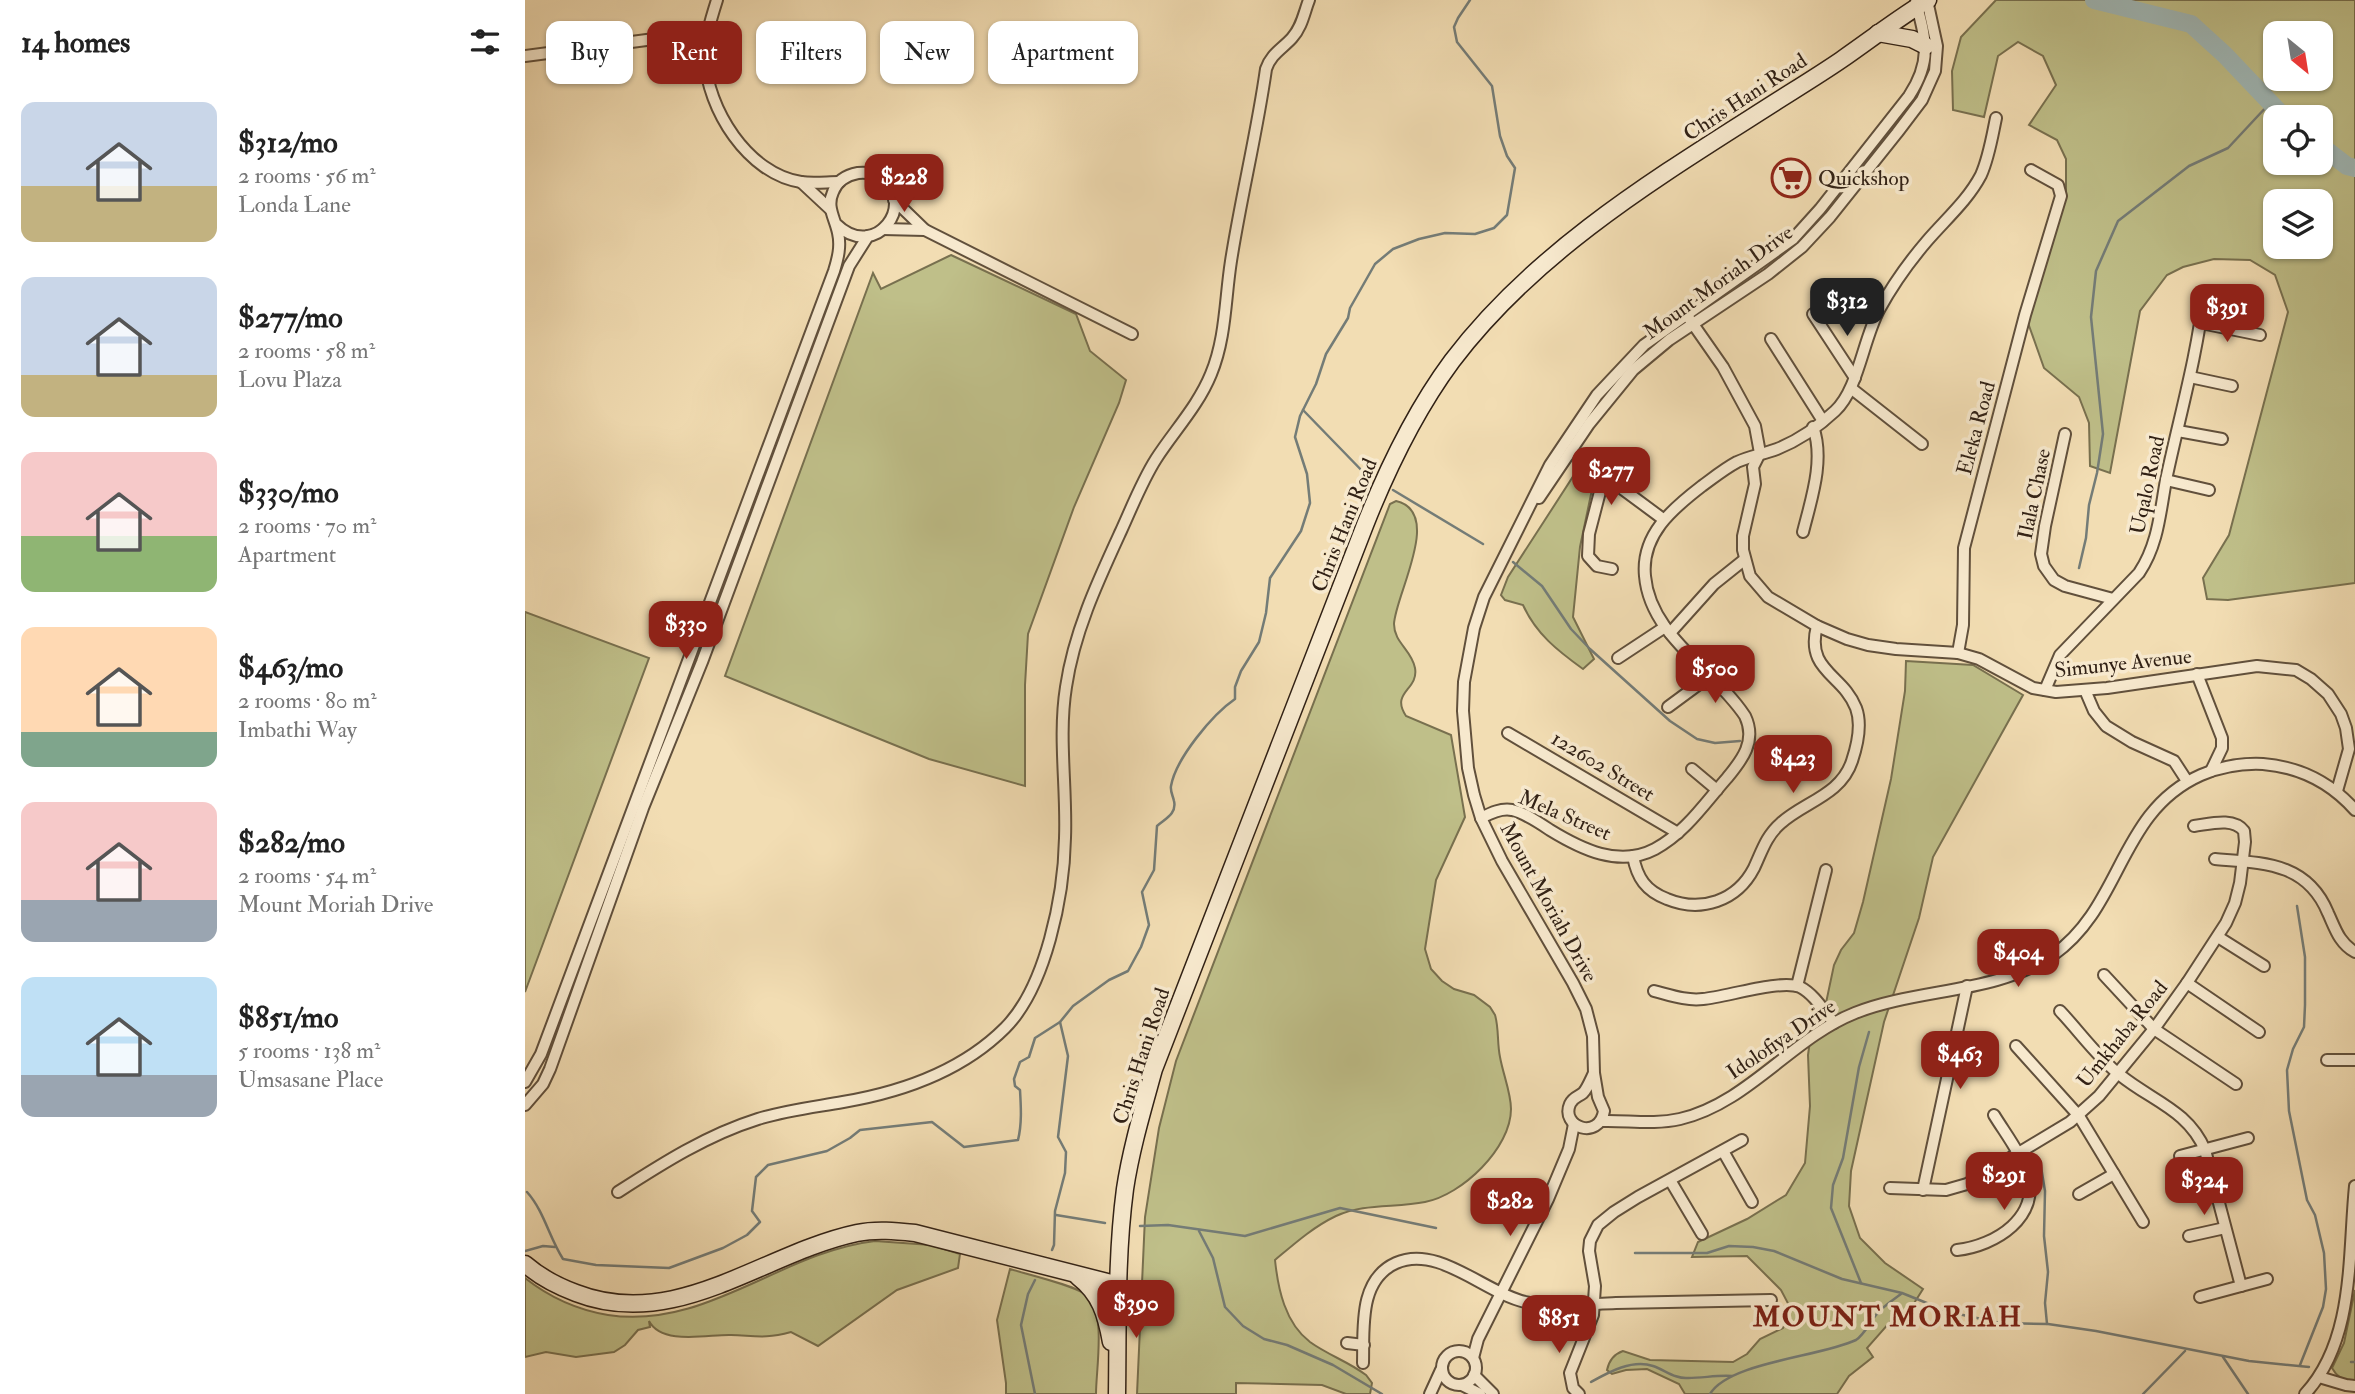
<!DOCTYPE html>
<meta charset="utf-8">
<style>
:root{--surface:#fff;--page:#f6f6f6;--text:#222;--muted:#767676;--accent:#8f2418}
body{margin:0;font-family:"IM FELL Double Pica",serif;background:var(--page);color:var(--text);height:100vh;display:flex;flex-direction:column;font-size:26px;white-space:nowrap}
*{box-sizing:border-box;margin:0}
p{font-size:23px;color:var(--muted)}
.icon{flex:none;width:38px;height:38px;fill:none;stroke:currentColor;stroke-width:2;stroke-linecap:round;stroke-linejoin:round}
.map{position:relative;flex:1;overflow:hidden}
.panel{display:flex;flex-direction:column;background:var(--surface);width:525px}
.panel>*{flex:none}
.hud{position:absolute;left:21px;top:21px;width:665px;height:63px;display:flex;gap:14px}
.needle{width:46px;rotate:150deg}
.fabs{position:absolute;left:1738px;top:21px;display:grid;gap:14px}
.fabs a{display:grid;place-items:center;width:70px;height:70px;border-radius:14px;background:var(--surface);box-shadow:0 2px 5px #0004;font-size:35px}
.price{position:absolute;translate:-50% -60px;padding:0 16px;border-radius:14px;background:var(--accent);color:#fff;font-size:23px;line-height:46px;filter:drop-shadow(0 2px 4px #0008)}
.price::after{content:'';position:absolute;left:50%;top:42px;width:21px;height:16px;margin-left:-10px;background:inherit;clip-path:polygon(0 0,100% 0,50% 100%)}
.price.current{background:#222;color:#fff}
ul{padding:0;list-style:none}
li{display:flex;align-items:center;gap:21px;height:175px;padding:0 21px}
li span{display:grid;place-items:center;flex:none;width:196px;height:140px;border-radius:14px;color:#555}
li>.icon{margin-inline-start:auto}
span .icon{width:84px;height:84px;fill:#fffc;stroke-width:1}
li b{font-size:30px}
h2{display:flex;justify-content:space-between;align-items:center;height:84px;padding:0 21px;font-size:30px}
.chip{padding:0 24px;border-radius:14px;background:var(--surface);box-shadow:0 2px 5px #0004;font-size:24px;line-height:63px}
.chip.current{background:var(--accent);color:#fff}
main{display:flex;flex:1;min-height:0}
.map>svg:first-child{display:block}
.green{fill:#bfbf89;stroke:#78704f;stroke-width:2;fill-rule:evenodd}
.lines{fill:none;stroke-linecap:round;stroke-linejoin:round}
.stream{stroke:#747c77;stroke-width:2.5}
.river{stroke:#a0b9b8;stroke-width:18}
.street-casing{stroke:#61503c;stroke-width:14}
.secondary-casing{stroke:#312115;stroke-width:19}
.street{stroke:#f7e9ce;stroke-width:10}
.secondary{stroke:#f7e9ce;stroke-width:16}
.labels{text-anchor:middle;stroke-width:7;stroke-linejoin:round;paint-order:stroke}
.street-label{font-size:21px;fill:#312115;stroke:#f7e9ce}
.poi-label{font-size:21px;fill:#312115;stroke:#f7e9ce;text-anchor:start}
.district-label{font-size:28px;font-weight:bold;letter-spacing:2px;fill:#7a1f14;stroke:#f7e9ce}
</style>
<main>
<section class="panel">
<h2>14 homes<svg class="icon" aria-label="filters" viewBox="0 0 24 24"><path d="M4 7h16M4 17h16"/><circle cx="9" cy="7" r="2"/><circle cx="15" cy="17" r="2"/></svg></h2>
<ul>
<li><span style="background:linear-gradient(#c9d6e8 60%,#c2b280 0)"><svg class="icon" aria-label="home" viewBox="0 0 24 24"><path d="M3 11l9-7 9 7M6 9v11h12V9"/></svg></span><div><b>$312/mo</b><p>2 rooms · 56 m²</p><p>Londa Lane</p></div></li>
<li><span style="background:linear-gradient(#c9d6e8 70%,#c2b280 0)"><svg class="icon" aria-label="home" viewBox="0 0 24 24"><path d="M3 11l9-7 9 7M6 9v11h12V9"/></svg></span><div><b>$277/mo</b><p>2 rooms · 58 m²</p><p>Lovu Plaza</p></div></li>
<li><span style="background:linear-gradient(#f6c9c9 60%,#8fb573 0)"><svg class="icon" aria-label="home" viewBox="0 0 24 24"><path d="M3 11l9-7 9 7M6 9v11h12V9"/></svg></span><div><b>$330/mo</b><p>2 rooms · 70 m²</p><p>Apartment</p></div></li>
<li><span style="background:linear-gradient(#ffd9b3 75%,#7fa58c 0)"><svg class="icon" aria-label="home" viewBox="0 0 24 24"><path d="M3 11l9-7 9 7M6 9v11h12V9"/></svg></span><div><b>$463/mo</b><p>2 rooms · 80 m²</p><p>Imbathi Way</p></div></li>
<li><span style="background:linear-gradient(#f6c9c9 70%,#9aa5b1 0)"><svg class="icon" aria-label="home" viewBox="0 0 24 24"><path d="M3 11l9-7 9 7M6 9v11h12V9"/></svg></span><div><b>$282/mo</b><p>2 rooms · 54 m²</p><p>Mount Moriah Drive</p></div></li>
<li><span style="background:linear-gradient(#bfe0f5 70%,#9aa5b1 0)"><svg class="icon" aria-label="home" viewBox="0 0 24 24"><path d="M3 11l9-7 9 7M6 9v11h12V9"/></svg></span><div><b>$851/mo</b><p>5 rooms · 138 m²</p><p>Umsasane Place</p></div></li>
</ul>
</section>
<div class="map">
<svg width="1830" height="1394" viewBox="0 0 1830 1394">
<rect width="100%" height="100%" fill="#f2ddb3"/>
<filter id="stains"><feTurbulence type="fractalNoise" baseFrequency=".00286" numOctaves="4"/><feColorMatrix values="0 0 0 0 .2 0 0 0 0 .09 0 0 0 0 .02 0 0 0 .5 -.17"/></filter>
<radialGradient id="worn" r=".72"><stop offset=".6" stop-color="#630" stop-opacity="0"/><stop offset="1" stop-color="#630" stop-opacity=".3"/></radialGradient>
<!-- green -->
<g class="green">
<path d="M1471,0h359v583l-127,17 -21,-1 -4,-21 26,-43 59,-223 -13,-37 -25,-15 -36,-1 -31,8 -16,8 -27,36 -30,162 -20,-7 -1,-43 -10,-26 -35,-29 -17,-48 39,-128v-33l-9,-19 -28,-15 27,-40 -13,-29 -25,-14 -20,14 -14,61 -31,-7 -1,-39 9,-34zM1750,33h46v46h-46zM1750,117h46v46h-46zM1750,201h46v46h-46z"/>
<polygon points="426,255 551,314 565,351 601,380 594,403 549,507 503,634 500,685 500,786 404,759 200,676 348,273 356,289"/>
<path d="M1067,451l9,11 -7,18 -14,67 -7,70 21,42 -11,10c-25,-18 -47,-35 -60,-64l-18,-5 -4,-5 7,-18 77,-119z"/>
<path d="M871,501c48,11 -1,94 -2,123 0,19 18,26 21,44 4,22 -25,24 -9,48l45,19 14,82 -29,63 -11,69 6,20 11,12 12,8 20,6 16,12 5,8c4,13 2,28 5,42 3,17 11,36 11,52 0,39 -49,86 -86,93 -30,6 -61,1 -89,14 -23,11 -42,28 -61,44 3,29 10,63 35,82 18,13 39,20 56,33l6,8 -2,11h-24l-24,-9 -86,-2v11h-99l8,-177 14,-89 17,-67 214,-557z"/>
<polygon points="0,612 124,658 0,992"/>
<path d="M1381,661l67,4 50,30 -90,162 -14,61 -35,104 -33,149 -2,35 11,32 25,25 38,26 -12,19 -14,6 -30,34 6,9 -24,19 -12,18h-152l-6,-10 -32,-15 -21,1 -14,4 -5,-4c2,-9 7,-16 16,-19l27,9 83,2 14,-8 13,-15 23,-11 8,-19 -10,-19 -34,-34 -55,1 6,-15 49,-23 39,-24 19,-32 5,-57 -2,-51 4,-29 14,-23 8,-38 7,-15 13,-17 9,-31 28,-123 14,-88z"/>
<path d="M350,1241l56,4 29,9 -2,14 -61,22 -79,56 -27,-14c-26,7 -34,4 -60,3 -21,-1 -69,11 -82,-14l1,6 -12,3 -13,15 -11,7 -38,5 -30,-5 -21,5v-79c24,19 53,32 83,37 98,15 173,-63 267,-74z"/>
<path d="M485,1269c16,5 68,17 78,27 18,19 8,73 8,98h-90v-11l-9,-63z"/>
<path d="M1830,1290v90c-10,2 -18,-3 -23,-12l12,-25z"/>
</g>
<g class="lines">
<!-- stream -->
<g class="stream">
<polyline points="778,410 844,478"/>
<polyline points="868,490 958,544"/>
<polyline points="988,562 1017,586 1046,629 1065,649 1145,721 1172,739 1190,743 1215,741"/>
<polyline points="1554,568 1561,538 1564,505 1572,473 1578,434 1566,317 1571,271 1593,221 1664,166 1703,148 1744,104"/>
<path d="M1230,743c25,4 51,1 74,11"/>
<polyline points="1772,906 1780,957 1780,1005 1779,1027 1768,1049 1762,1070 1764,1111 1782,1200 1790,1215 1799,1253 1801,1289 1798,1307 1775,1365"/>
<polyline points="1516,1167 1520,1191 1519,1236 1523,1272 1520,1303 1522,1324"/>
<path d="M2,1192c17,19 22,45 36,67l33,6 73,3 54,-20 24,-13 13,-13 -8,-11 4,-34 12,-12 59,-14 23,-13 10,-8 72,-8 32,25 54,-7c4,-16 3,-33 2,-50l-5,-4 -1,-7 6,-17 9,-5 6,-19 25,-16 13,-16 36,-26 19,-9 13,-24 8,-22 -7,-33 12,-22 3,-44c8,-7 20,-12 17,-25 -1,-5 -4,-10 -3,-15 5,-28 42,-72 64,-87v-12l6,-16 18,-29 7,-29 4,-35 31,-47 9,-28 -3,-29 -12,-37 5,-21 16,-32 10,-30 22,-36 2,-10 25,-44 18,-15 26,-10 26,-6 30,1 19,-6 13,-13 8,-47 -8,-12 -7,-20 -8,-50 -35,-44 -3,-15 4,-9 12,-18"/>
<polyline points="531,1215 580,1223"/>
<polyline points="615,1226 643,1225 720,1236 815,1208 911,1228"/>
<polyline points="674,1231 688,1258 700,1307 718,1326 739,1339 762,1345 808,1365 857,1394"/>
<polyline points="527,1250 529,1245 530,1211 540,1173 541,1152 533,1137 543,1056 535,1022"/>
<polyline points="0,1251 18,1246 30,1247"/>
<polyline points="1110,1253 1182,1253 1204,1246 1228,1247 1249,1251 1317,1279 1377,1293 1424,1312 1475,1323 1523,1324 1571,1331 1724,1361 1784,1367"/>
<polyline points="1336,1283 1306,1208 1308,1185 1318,1158 1334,1067 1344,1032"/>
<polyline points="1698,1357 1723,1394"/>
<polyline points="1826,1362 1830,1362"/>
<path d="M1066,1382c18,-10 41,-23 62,-16 12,4 22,13 35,12 16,0 28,-3 44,-2"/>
<polyline points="510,1394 496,1325 503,1294 510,1280"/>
<path d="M1185,1394c19,-32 110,-37 146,-54 8,-5 14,-18 20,-25 6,-8 17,-15 25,-21"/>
<polyline points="1618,1394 1660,1351"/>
</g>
<!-- river -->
<g class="river">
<polyline points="1569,0 1666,24 1700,55 1759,117"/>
<polyline points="1796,146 1822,166 1830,168"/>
</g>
<defs>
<g id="street">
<path d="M192,0c-6,19 -12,38 -12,58 2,51 43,116 96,124 12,2 26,0 38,0"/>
<polyline points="0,56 182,32"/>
<polyline points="276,182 305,209"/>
<polyline points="369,200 400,230 607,334"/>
<polyline points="358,229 400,230"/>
<polyline points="1161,314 1198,367 1230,426 1235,453 1228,467 1230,484 1218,536 1218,550 1225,576 1243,597 1292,626 1322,639 1343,645 1371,649 1433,653 1454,659 1508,688 1531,692 1582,688 1732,666 1771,670 1786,679 1803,694 1816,714 1821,728 1824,749 1812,791"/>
<polyline points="1288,314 1330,378"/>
<polyline points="1676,323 1735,335"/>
<polyline points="1246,339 1298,421"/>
<polyline points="1665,377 1707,386"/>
<polyline points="1327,389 1397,444"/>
<polyline points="1653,431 1697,439"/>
<polyline points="1540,434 1520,526 1516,554 1519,566 1529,580 1540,586 1588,599"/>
<polyline points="1641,480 1684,490"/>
<polyline points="1014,498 1064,424 1108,370 1144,340 1243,274 1277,247 1305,217 1372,133 1397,100 1410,71 1412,46 1402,0"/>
<path d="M1278,532c8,-32 22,-72 10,-105"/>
<polyline points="1087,569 1072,566 1063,556 1064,534 1077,484 1080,481 1088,482 1138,519"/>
<polyline points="1145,633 1189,584 1219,560"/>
<polyline points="1433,653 1438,625 1439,548 1500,315 1536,196 1533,185 1506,170"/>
<polyline points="1093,658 1140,627"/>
<polyline points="1672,674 1697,738 1697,748 1686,771"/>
<path d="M1520,690l15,-35 79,-82c19,-28 21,-60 27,-93 13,-62 31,-123 38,-186"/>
<polyline points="1560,690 1569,711 1581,726 1607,742 1649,761 1662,781"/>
<polyline points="1143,707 1185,676"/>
<polyline points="983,733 1153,833"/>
<polyline points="1167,769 1192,790"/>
<path d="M956,818c10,-5 20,-10 31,-8 13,3 26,12 38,20 31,19 69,38 105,19 30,-16 50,-46 72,-71 15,-18 30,-37 18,-62 -31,-47 -95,-80 -100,-140 -4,-41 27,-67 57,-90 11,-8 22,-17 35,-24 13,-6 27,-8 40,-13 20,-8 42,-23 58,-38 23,-21 28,-71 44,-101 13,-24 30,-48 48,-69 19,-22 41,-41 54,-66 8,-18 11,-38 15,-57"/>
<path d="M1108,856c4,22 13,35 34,43 34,14 70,2 87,-31 8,-17 12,-32 27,-45 23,-21 60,-28 71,-62 5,-15 10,-37 4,-53 -13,-34 -51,-37 -39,-82"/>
<path d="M1690,859c48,4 92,3 113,54 7,15 11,30 27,39"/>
<polyline points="1693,937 1739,966"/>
<polyline points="1579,975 1629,1029 1711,1084"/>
<polyline points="1662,983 1734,1032"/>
<polyline points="1272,986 1301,870"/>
<path d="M1129,991c16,4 32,10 49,8 23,-2 78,-20 97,-12 14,7 24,24 34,36"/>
<path d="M1535,1011c19,20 38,47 60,64 32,26 68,35 85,75l36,136"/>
<polyline points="1491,1046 1554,1116 1618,1222"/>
<polyline points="1802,1060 1830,1060"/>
<path d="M1069,1073c-3,6 -7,16 -11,20 -5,4 -10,4 -13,11 -10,23 29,37 34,7l-6,-14 -4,-24 -1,-37 -7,-27 -13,-26 -71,-122 -21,-43 -7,-23 -6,-27 -5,-57 1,-29 10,-54 10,-31 66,-132 47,-70 47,-50 149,-106 27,-30 89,-113c23,-35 17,-56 7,-94"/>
<path d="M0,1082l16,-28 293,-783c4,-13 7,-25 4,-38 -3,-15 -12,-26 -5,-41 4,-11 14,-17 25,-19 7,-1 14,0 21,4 40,24 -3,86 -43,47"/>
<polyline points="0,1105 18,1084 25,1069 118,808 177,662 324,266 343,236"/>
<path d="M1076,1121c26,-1 52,4 79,-2 68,-16 112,-81 175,-106 63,-25 141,-19 198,-58 70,-49 65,-143 148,-180 19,-8 41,-12 62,-11 37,3 68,19 92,46"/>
<polyline points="1198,1151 1227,1202"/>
<polyline points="1655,1156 1723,1138"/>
<polyline points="1145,1180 1177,1234"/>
<path d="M1365,1188l56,2 21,-6 103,-62 29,-26 55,-67 33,-46 39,-60 9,-20 5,-20 5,-41 -1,-11c-11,-14 -34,-7 -50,-5"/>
<polyline points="1398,1190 1442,986"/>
<path d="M93,1192c45,-29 89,-57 140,-73 29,-9 57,-12 85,-17 59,-10 120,-32 162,-74 41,-41 59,-133 60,-190 2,-50 -7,-101 1,-151 8,-55 32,-106 55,-156 11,-24 21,-50 35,-72 18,-28 42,-53 55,-85 15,-36 14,-75 20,-113 10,-64 26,-128 35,-192 5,-15 16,-20 26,-31 10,-11 12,-25 17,-38"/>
<polyline points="1554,1194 1589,1174"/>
<polyline points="1664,1236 1700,1228"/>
<path d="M1432,1250c38,-4 85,-33 70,-78 -7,-20 -22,-39 -33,-57"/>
<polyline points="1675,1297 1742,1279"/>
<polyline points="822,1343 839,1345"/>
<circle cx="934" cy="1368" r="17"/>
<polyline points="948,1358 953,1339 1023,1199 1044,1149 1049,1124"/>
<path d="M838,1363c1,-34 -5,-83 33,-100 42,-19 89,30 129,39 29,6 62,2 91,1 51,-1 103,-2 155,-3"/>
<polyline points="949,1375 968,1394"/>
<polyline points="1794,1377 1821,1385 1830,1386"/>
<polyline points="937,1385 955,1394"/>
<polyline points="905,1394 916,1370"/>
<polyline points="1054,1394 1048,1388 1045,1373 1068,1315 1070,1286 1064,1251 1065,1241 1073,1225 1089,1212 1113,1197 1217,1140"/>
<path d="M1780,1394c50,-54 43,-139 50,-208"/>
</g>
<g id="secondary">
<polyline points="1353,33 1387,39 1401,46"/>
<path d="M0,1264c15,13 32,22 51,29 100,39 187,-40 281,-60 19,-4 39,-2 58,0l204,52"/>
<path d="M553,1277c22,17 28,37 33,65"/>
<path d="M592,1394c1,-68 -1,-137 8,-205 6,-40 18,-80 29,-120l211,-544c23,-58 50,-114 87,-164 84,-111 206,-184 322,-258 22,-14 45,-28 67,-43 29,-20 57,-42 87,-60"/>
</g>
</defs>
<!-- street casing -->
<use href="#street" class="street-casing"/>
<!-- secondary casing -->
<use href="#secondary" class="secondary-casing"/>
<!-- street -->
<use href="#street" class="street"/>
<!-- secondary -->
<use href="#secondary" class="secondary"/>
</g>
<!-- icons -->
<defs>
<symbol id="supermarket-ring" viewBox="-11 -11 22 22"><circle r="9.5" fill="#f7e9ce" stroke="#8f2418" stroke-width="1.5"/><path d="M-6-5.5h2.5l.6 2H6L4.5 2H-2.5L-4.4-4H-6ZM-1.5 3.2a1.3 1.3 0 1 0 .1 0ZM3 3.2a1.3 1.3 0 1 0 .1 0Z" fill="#8f2418"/></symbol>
</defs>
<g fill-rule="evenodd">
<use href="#supermarket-ring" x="1244" y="156" width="44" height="44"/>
</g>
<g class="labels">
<!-- street labels -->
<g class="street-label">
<text transform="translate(1220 97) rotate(-33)" y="7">Chris Hani Road</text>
<text transform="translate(1193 282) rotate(-36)" y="7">Mount Moriah Drive</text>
<text transform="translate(1451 428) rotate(-75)" y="7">Eleka Road</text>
<text transform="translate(1622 485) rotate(-78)" y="7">Uqalo Road</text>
<text transform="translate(1509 494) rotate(-78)" y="7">Ilala Chase</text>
<text transform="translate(819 525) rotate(-68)" y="7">Chris Hani Road</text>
<text transform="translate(1598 663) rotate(-6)" y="7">Simunye Avenue</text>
<text transform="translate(1078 766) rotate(31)" y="7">122602 Street</text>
<text transform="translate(1040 815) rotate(23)" y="7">Mela Street</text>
<text transform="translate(1024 902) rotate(61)" y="7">Mount Moriah Drive</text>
<text transform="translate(1597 1034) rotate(-51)" y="7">Umkhaba Road</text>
<text transform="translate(1256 1039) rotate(-34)" y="7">Idolofiya Drive</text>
<text transform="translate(616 1056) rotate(-72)" y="7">Chris Hani Road</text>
</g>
<!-- poi labels -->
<g class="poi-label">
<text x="1293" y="185">Quickshop</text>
</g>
<!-- district labels -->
<g class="district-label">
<text x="1363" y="1326">MOUNT MORIAH</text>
</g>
</g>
<rect width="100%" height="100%" filter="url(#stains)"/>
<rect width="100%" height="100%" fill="url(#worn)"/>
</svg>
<div class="fabs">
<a><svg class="needle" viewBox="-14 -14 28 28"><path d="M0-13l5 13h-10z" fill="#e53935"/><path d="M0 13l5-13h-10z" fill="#767676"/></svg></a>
<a><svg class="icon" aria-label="locate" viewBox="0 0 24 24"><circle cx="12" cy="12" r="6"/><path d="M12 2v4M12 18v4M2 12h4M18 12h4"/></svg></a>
<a><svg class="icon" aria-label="layers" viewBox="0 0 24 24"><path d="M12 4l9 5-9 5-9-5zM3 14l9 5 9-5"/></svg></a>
</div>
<b class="price" style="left:379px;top:214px">$228</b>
<b class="price current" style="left:1322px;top:338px">$312</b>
<b class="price" style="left:1702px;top:344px">$391</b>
<b class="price" style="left:1086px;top:507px">$277</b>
<b class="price" style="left:161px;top:661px">$330</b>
<b class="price" style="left:1190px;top:705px">$500</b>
<b class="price" style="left:1268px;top:795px">$423</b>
<b class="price" style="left:1493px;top:989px">$404</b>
<b class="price" style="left:1435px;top:1091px">$463</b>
<b class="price" style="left:1479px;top:1212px">$291</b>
<b class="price" style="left:1679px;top:1217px">$324</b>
<b class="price" style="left:985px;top:1238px">$282</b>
<b class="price" style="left:611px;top:1340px">$390</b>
<b class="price" style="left:1034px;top:1355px">$851</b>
<div class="hud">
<a class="chip">Buy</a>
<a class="chip current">Rent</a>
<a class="chip">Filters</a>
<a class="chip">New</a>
<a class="chip">Apartment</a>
</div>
</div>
</main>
